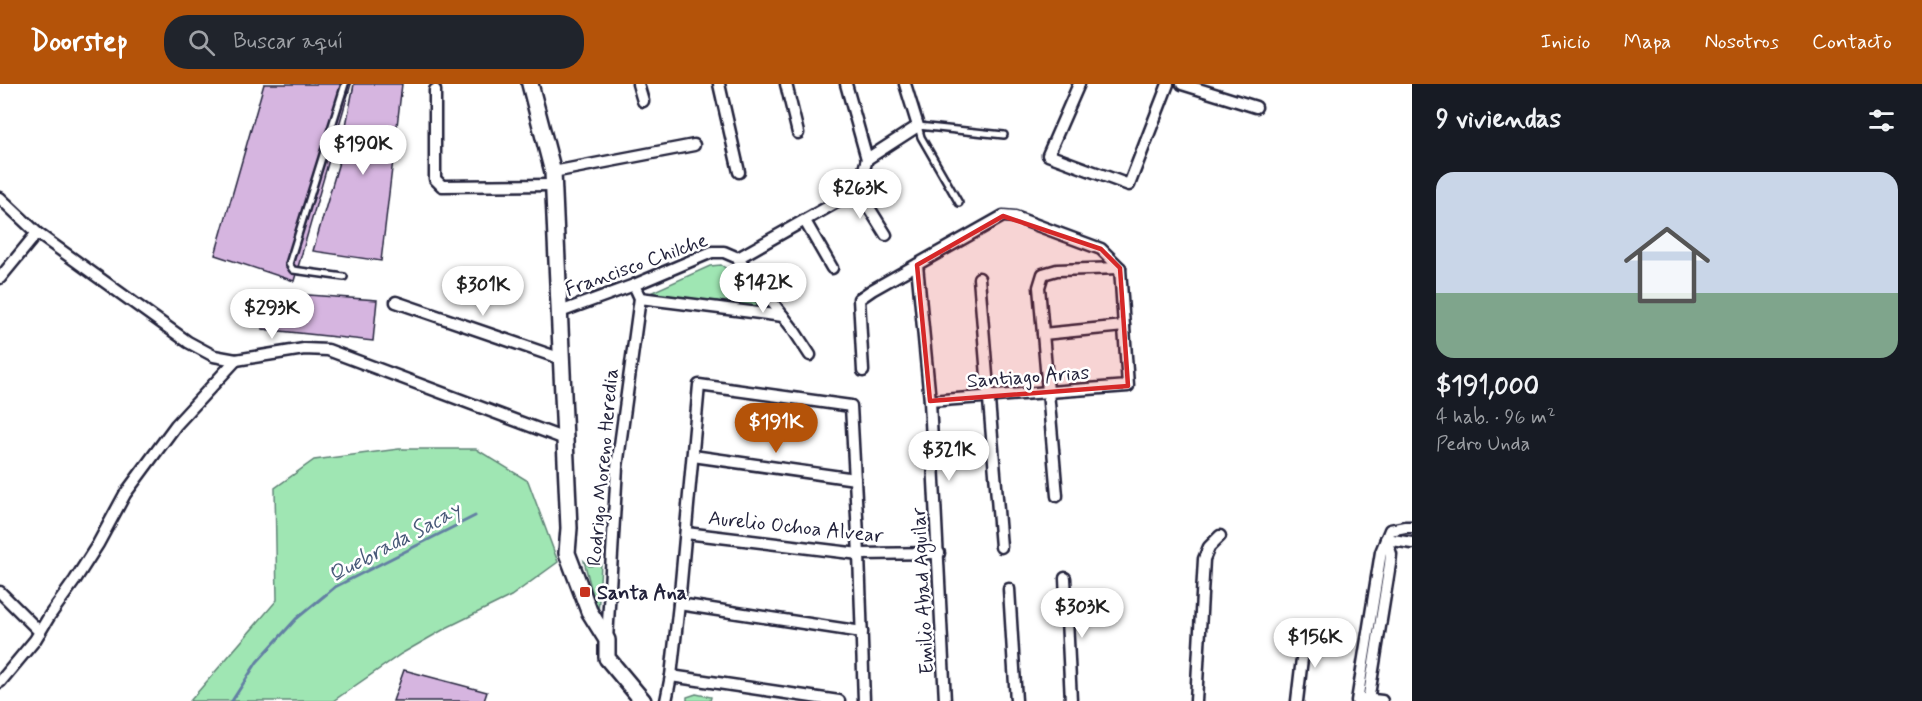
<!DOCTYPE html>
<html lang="es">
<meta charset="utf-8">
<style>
:root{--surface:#171b24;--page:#20242c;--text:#f1f3f6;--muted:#9ea1a6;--accent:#b45309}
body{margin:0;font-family:Mynerve,sans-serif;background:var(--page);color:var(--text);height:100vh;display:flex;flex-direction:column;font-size:22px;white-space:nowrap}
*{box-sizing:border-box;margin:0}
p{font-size:20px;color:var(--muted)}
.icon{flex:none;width:33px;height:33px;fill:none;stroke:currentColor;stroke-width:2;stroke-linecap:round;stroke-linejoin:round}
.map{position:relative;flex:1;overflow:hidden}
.sheet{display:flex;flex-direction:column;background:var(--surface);width:510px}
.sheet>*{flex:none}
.price{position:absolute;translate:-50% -51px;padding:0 14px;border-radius:21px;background:#fff;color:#222;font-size:20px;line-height:39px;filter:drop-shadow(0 2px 3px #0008)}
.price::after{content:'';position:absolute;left:50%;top:36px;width:18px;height:14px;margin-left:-9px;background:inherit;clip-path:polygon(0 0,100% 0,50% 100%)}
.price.active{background:var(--accent);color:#fff}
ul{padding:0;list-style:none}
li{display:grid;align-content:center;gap:12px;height:318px;padding:0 24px}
li span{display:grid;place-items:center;height:186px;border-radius:18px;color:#555}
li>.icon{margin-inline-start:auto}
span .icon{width:108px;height:108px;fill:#fffc;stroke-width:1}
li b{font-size:26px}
h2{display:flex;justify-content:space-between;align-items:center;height:72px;padding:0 24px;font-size:26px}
header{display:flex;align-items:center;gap:36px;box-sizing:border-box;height:84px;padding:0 30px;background:var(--accent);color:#fff}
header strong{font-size:28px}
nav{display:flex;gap:33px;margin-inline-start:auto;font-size:21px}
.search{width:420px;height:54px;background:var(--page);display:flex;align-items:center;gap:15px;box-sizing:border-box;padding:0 21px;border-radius:24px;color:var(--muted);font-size:22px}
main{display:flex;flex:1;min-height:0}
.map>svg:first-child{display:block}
.green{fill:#9fe6b3;stroke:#608477;stroke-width:1.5}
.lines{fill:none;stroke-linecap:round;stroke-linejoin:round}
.stream{stroke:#6380a3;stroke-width:3}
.building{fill:#d6b5e0;stroke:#22223b;stroke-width:1.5}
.lane-casing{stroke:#22223b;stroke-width:10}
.street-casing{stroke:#22223b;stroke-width:15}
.secondary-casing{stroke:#22223b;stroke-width:20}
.lane{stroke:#fff;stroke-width:5}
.street{stroke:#fff;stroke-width:10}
.secondary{stroke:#fff;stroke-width:15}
.marked{fill:#d62828;fill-opacity:0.2;stroke:#d62828;stroke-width:4.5;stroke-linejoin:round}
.poi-dot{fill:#c8321e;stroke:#fff;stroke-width:2}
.labels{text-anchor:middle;stroke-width:5;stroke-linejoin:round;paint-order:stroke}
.street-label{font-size:20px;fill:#22223b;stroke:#fff}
.poi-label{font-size:20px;font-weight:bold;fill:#22223b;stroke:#fff;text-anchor:start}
.water-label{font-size:21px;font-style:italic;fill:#485978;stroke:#fff}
</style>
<header>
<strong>Doorstep</strong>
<div class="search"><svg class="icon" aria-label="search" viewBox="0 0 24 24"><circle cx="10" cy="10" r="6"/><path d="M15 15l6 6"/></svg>Buscar aquí</div>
<nav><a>Inicio</a><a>Mapa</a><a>Nosotros</a><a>Contacto</a></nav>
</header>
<main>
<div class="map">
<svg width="1412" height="617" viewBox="0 0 1412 617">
<rect width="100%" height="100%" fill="#fff"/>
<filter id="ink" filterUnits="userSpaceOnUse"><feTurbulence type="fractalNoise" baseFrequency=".0167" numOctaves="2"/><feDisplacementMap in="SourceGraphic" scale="12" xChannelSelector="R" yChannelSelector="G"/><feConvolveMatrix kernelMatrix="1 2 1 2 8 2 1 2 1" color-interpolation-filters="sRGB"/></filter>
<g filter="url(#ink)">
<!-- green -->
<g class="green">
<polygon points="721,181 730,187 760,223 650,209 710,182"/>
<polygon points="399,365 476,365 528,397 558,478 511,512 448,543 401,570 333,617 190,617 277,516 275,404 314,376"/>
<polygon points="584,477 589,482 601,480 598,531"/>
<polygon points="696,610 711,613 710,617 687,617 687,613"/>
</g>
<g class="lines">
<!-- stream -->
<polyline class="stream" points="232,617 257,578 296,535 335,503 475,432"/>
</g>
<!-- building -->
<g class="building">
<polygon points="264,0 351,0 294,197 215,171"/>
<polygon points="354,0 402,0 381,177 313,167 339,78"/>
<polygon points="267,208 377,216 373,257 262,245"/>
<polygon points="404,586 487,608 484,617 393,617"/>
</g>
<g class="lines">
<defs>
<g id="lane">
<polyline points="959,119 921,53 918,42 1004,51"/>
<polyline points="344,193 293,186 289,180 345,0"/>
</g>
<g id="street">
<polyline points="638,0 643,17"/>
<polyline points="719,0 739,88"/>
<polyline points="786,0 798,49"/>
<polyline points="846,0 867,75"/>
<polyline points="1079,0 1048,71 1129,101 1168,0"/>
<polyline points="1182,0 1256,23"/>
<polyline points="435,6 435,95 442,102 552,101"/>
<polyline points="553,88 694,61"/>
<polyline points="858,106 886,151"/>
<polyline points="0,114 37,149 188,258 214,272 236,276 304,265 328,266 565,355"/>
<polyline points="805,137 832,184"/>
<polyline points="738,174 793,245 810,271"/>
<polyline points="917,181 930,317 945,617"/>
<polyline points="0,194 37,149"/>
<polyline points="979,194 1001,463"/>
<polyline points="640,214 783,232"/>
<polyline points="396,218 562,275"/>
<polyline points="560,228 634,201 712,168 724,168 738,174 858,106 867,75 918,42 905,0"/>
<polyline points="1043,250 1124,242"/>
<polyline points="863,287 859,215 872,206 1003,132 1015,133 1101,165 1120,184 1128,302 930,317"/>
<polyline points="693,372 855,395"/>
<polyline points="1057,412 1039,203 1043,190 1057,186 1120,184"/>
<polyline points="686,449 859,470 939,469"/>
<polyline points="1386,455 1412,459"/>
<polyline points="1065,494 1071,617"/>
<polyline points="1009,505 1016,617"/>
<polyline points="0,508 40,548"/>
<polyline points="679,520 862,548"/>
<polyline points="607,556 617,383 640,214 634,201"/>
<polyline points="671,592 839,617"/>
<polyline points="0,598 35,556 50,531 75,496 98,460 125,410 176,341 236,276"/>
<polyline points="1364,615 1382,617"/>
<polyline points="666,617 671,592 679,520 699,301 851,322 859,470 864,617"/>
<polyline points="1196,617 1204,475 1209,463 1220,452"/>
<polyline points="1297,617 1305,549"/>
<polyline points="1357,617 1381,468 1390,446 1405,443 1412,443"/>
<polyline points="1368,617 1390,480 1391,470 1386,455"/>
</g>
<polyline id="secondary" points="530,0 553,88 569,444 567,469 589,527 607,556 607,574 643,617"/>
</defs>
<!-- lane casing -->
<use href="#lane" class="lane-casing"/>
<!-- street casing -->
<use href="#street" class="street-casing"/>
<!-- secondary casing -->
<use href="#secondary" class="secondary-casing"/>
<!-- lane -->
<use href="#lane" class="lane"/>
<!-- street -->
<use href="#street" class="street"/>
<!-- secondary -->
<use href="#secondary" class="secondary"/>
</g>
</g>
<!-- marked area -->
<path class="marked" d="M1003,132l98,33 19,19 8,118 -198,15 -13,-136z"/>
<!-- markers -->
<rect class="poi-dot" x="579" y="502" width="12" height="12" rx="3"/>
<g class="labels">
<!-- street labels -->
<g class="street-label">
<text transform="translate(636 180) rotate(-20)" y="7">Francisco Chilche</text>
<text transform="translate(1028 292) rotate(-4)" y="7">Santiago Arias</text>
<text transform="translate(602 383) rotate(-85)" y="7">Rodrigo Moreno Heredia</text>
<text transform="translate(796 442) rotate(6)" y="7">Aurelio Ochoa Alvear</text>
<text transform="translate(922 507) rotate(-93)" y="7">Emilio Abad Aguilar</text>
</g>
<!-- poi labels -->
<g class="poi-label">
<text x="597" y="515">Santa Ana</text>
</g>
<!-- water labels -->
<g class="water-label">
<text transform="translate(394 458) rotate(-28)" y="7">Quebrada Sacay</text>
</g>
</g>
</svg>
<b class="price" style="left:363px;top:92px">$190K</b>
<b class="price" style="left:860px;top:136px">$263K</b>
<b class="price" style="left:763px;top:230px">$142K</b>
<b class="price" style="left:483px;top:233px">$301K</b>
<b class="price" style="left:272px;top:256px">$293K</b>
<b class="price active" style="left:776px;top:370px">$191K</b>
<b class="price" style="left:949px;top:398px">$321K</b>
<b class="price" style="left:1082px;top:555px">$303K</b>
<b class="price" style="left:1315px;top:585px">$156K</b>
</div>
<section class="sheet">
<h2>9 viviendas<svg class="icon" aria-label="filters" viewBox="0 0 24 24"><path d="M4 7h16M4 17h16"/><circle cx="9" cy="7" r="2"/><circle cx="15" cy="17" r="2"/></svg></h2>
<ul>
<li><span style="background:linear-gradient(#c9d6e8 65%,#7fa58c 0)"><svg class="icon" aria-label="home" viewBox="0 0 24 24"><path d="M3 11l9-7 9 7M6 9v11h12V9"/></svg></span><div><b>$191,000</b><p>4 hab. · 96 m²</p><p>Pedro Unda</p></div></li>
</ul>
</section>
</main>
